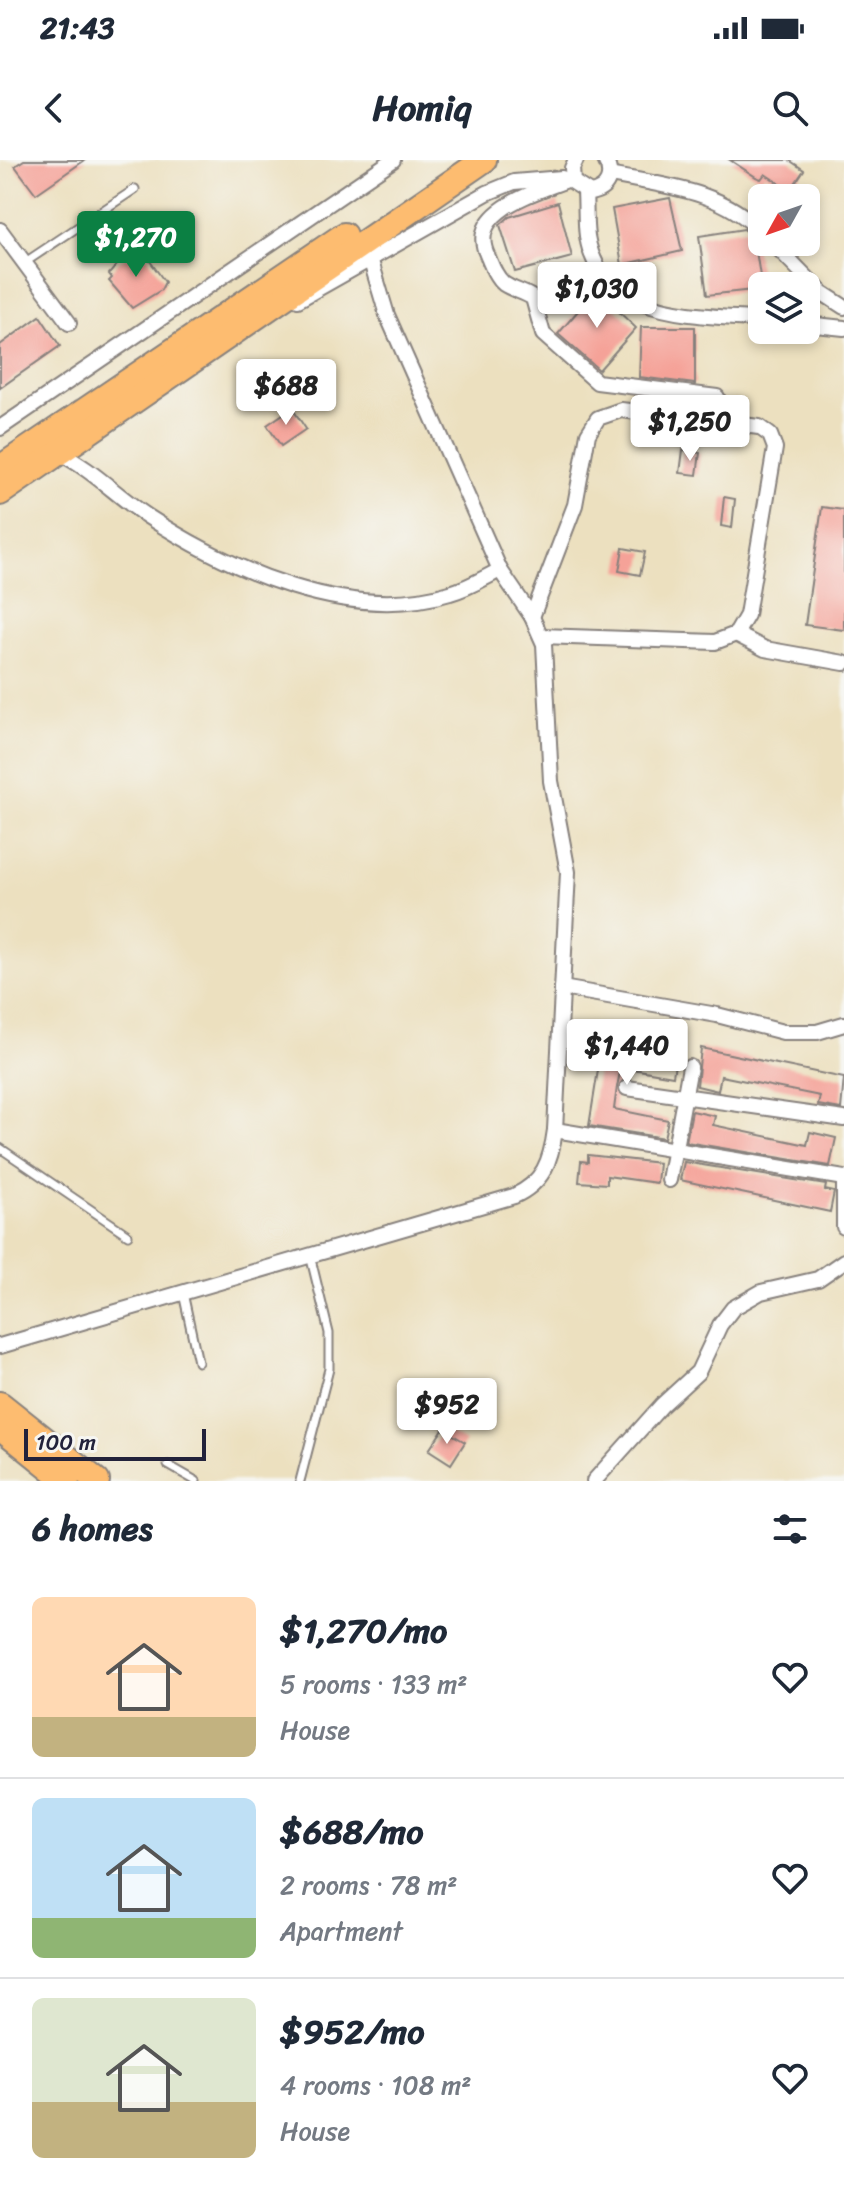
<!DOCTYPE html>
<meta charset="utf-8">
<style>
:root{--surface:#fff;--page:#f6f6f7;--text:#1f2937;--muted:#747a83;--line:#e0e1e3;--accent:#0b8043}
body{margin:0;font-family:Sriracha,sans-serif;background:var(--page);color:var(--text);height:100vh;display:flex;flex-direction:column;font-size:30px;white-space:nowrap}
*{box-sizing:border-box;margin:0}
p{font-size:26px;color:var(--muted)}
.icon{flex:none;width:44px;height:44px;fill:none;stroke:currentColor;stroke-width:2;stroke-linecap:round;stroke-linejoin:round}
.map{position:relative;height:1321px;overflow:hidden}
.panel{display:flex;flex-direction:column;background:var(--surface);flex:1}
.panel>*{flex:none}
.needle{width:52px;rotate:230deg}
.fabs{position:absolute;left:748px;top:24px;display:grid;gap:16px}
.fabs a{display:grid;place-items:center;width:72px;height:72px;border-radius:12px;background:var(--surface);box-shadow:0 4px 12px #0003;font-size:40px}
.scale{position:absolute;left:24px;bottom:20px;width:182px;box-sizing:border-box;padding-left:8px;border:4px solid #22223b;border-top:0;font-size:22px;line-height:28px;white-space:nowrap;color:#22223b;-webkit-text-stroke:6px #f6f6f2;paint-order:stroke}
.price{position:absolute;translate:-50% -68px;padding:0 18px;border-radius:8px;background:#fff;color:#222;font-size:26px;line-height:52px;filter:drop-shadow(0 2px 4px #0008)}
.price::after{content:'';position:absolute;left:50%;top:48px;width:24px;height:18px;margin-left:-12px;background:inherit;clip-path:polygon(0 0,100% 0,50% 100%)}
.price.current{background:var(--accent);color:#fff}
ul{padding:0;list-style:none}
li{display:flex;align-items:center;gap:24px;height:200px;padding:0 32px}
li+li{border-top:2px solid var(--line)}
li span{display:grid;place-items:center;flex:none;width:224px;height:160px;border-radius:12px;color:#555}
li>.icon{margin-inline-start:auto}
span .icon{width:96px;height:96px;fill:#fffc;stroke-width:1}
li b{font-size:34px}
h2{display:flex;justify-content:space-between;align-items:center;height:96px;padding:0 32px;font-size:34px}
.status{display:flex;justify-content:space-between;align-items:center;height:56px;padding:0 40px;background:var(--surface);direction:ltr}
.status svg{height:22px;fill:currentColor}
header{display:flex;justify-content:space-between;align-items:center;height:104px;padding:0 32px;background:var(--surface);font-size:36px;font-weight:700}
.map>svg:first-child{display:block}
.building{fill:#f5a298}
.lines{fill:none;stroke-linecap:round;stroke-linejoin:round}
.service-casing{stroke:#87817d;stroke-width:11}
.minor-casing{stroke:#87817d;stroke-width:18}
.trunk-casing{stroke:#87817d;stroke-width:28}
.service{stroke:#fff;stroke-width:7}
.minor{stroke:#fff;stroke-width:14}
.trunk{stroke:#fdbc6f;stroke-width:24}
</style>
<div class="status"><b>21:43</b><svg viewBox="0 0 49 12"><path d="M0 12V9h3v3zM5 12V6h3v6zM10 12V3h3v9zM15 12V0h3v12zM26 1h20v11H26zM47 4h2v5h-2z"/></svg></div>
<header><svg class="icon" aria-label="back" viewBox="0 0 24 24"><path d="M15 5l-7 7 7 7"/></svg>Homiq<svg class="icon" aria-label="search" viewBox="0 0 24 24"><circle cx="10" cy="10" r="6"/><path d="M15 15l6 6"/></svg></header>
<div class="map">
<svg width="844" height="1321" viewBox="0 0 844 1321">
<rect width="100%" height="100%" fill="#f6f6f2"/>
<filter id="ink" filterUnits="userSpaceOnUse"><feTurbulence type="fractalNoise" baseFrequency=".0125" numOctaves="2"/><feDisplacementMap in="SourceGraphic" scale="16" xChannelSelector="R" yChannelSelector="G"/><feConvolveMatrix kernelMatrix="1 2 1 2 8 2 1 2 1" color-interpolation-filters="sRGB"/></filter>
<filter id="wash" filterUnits="userSpaceOnUse"><feTurbulence type="fractalNoise" baseFrequency=".006" numOctaves="4" result="noise"/><feDisplacementMap in="SourceGraphic" scale="32" xChannelSelector="R" yChannelSelector="G"/><feGaussianBlur stdDeviation="1.8" result="paint"/><feColorMatrix in="noise" values="0 0 0 0 0 0 0 0 0 0 0 0 0 0 0 0 0 1.4 0 .05"/><feComposite in="paint" operator="in"/></filter>
<g filter="url(#wash)">
<rect width="100%" height="100%" fill="#ece0bf"/>
<g id="blocks">
<!-- building -->
<g class="building">
<polygon points="24,0 85,0 36,34 15,6"/>
<polygon points="730,0 789,0 804,10 785,38 771,38 780,24 765,14 761,19 756,17"/>
<polygon points="670,38 682,91 622,105 612,49"/>
<polygon points="558,42 572,97 515,112 500,65 509,57"/>
<polygon points="744,69 754,78 762,129 707,135 699,76"/>
<polygon points="142,90 165,122 161,130 132,148 109,121 112,118 109,114 122,99"/>
<polygon points="596,130 636,168 599,210 558,174"/>
<polygon points="40,156 60,186 0,228 0,185"/>
<polygon points="641,167 695,167 695,224 639,217"/>
<polygon points="292,248 306,269 281,286 267,265"/>
<polygon points="683,290 700,293 697,315 680,313"/>
<polygon points="724,337 735,339 732,368 721,366"/>
<polygon points="822,347 844,350 844,470 805,465"/>
<polygon points="623,388 645,392 640,415 619,411"/>
<polygon points="603,879 677,892 673,916 621,907 617,927 614,949 668,960 664,978 589,966"/>
<polygon points="701,888 844,918 841,949 818,945 820,936 721,916 718,931 697,926"/>
<polygon points="692,951 715,956 713,965 807,985 810,972 836,978 830,1006 686,982"/>
<polygon points="588,995 659,1003 657,1023 607,1016 607,1024 579,1022 581,1001 588,1002"/>
<polygon points="684,1002 826,1025 825,1030 834,1032 830,1052 680,1020"/>
<polygon points="443,1269 465,1282 451,1304 429,1290"/>
</g>
</g>
</g>
<g filter="url(#ink)">
<use href="#blocks" fill-opacity="0" stroke="#87817d" stroke-width="2"/>
<g class="lines">
<defs>
<g id="service">
<polyline points="24,103 135,29"/>
<polyline points="0,988 128,1075"/>
<polyline points="183,1133 198,1202"/>
<polyline points="168,1305 196,1321"/>
<polyline points="300,1321 329,1209 329,1173 310,1095"/>
</g>
<g id="minor">
<path d="M576,0l-4,8 1,14 17,11c18,-3 24,-18 15,-33"/>
<path d="M610,15c55,11 111,15 152,57"/>
<path d="M571,18c-31,14 -107,31 -83,79 4,10 8,20 16,27 9,6 20,8 29,14l10,36 54,48 120,15"/>
<path d="M585,32c1,14 0,30 2,44 13,84 111,78 175,84"/>
<polyline points="0,70 69,163"/>
<polyline points="772,82 821,132 844,147"/>
<polyline points="298,140 487,33 514,22 562,18"/>
<polyline points="806,164 844,168"/>
<polyline points="0,268 393,0"/>
<path d="M59,293c33,16 58,43 88,63 83,54 203,108 303,77 18,-5 34,-15 50,-23"/>
<polyline points="532,457 575,345 588,274 598,258 621,250 759,267 770,275 775,288 747,455 736,474 715,482 541,476"/>
<polyline points="736,474 765,489 844,503"/>
<polyline points="562,828 717,855 783,872 817,872 844,864"/>
<polyline points="627,928 844,959"/>
<polyline points="555,970 844,1018"/>
<polyline points="669,1020 690,907"/>
<polyline points="844,1024 844,1067"/>
<path d="M0,1186l514,-150c29,-13 37,-35 41,-66l13,-258 -17,-91 -7,-137 -12,-27 -32,-47 -113,-255 -17,-57"/>
<polyline points="594,1321 662,1245 698,1212 720,1165 733,1148 761,1132 818,1119 844,1101"/>
</g>
<g id="trunk">
<polyline points="0,308 344,75"/>
<polyline points="0,333 484,0"/>
<polyline points="0,1244 97,1321"/>
<polyline points="0,1267 67,1321"/>
</g>
</defs>
<!-- service casing -->
<use href="#service" class="service-casing"/>
<!-- minor casing -->
<use href="#minor" class="minor-casing"/>
<!-- trunk casing -->
<use href="#trunk" class="trunk-casing"/>
<!-- service -->
<use href="#service" class="service"/>
<!-- minor -->
<use href="#minor" class="minor"/>
<!-- trunk -->
<use href="#trunk" class="trunk"/>
</g>
</g>
</svg>
<div class="fabs">
<a><svg class="needle" viewBox="-14 -14 28 28"><path d="M0-13l5 13h-10z" fill="#e53935"/><path d="M0 13l5-13h-10z" fill="#747a83"/></svg></a>
<a><svg class="icon" aria-label="layers" viewBox="0 0 24 24"><path d="M12 4l9 5-9 5-9-5zM3 14l9 5 9-5"/></svg></a>
</div>
<div class="scale">100 m</div>
<b class="price current" style="left:136px;top:119px">$1,270</b>
<b class="price" style="left:597px;top:170px">$1,030</b>
<b class="price" style="left:286px;top:267px">$688</b>
<b class="price" style="left:690px;top:303px">$1,250</b>
<b class="price" style="left:627px;top:927px">$1,440</b>
<b class="price" style="left:447px;top:1286px">$952</b>
</div>
<section class="panel">
<h2>6 homes<svg class="icon" aria-label="filters" viewBox="0 0 24 24"><path d="M4 7h16M4 17h16"/><circle cx="9" cy="7" r="2"/><circle cx="15" cy="17" r="2"/></svg></h2>
<ul>
<li><span style="background:linear-gradient(#ffd9b3 75%,#c2b280 0)"><svg class="icon" aria-label="home" viewBox="0 0 24 24"><path d="M3 11l9-7 9 7M6 9v11h12V9"/></svg></span><div><b>$1,270/mo</b><p>5 rooms · 133 m²</p><p>House</p></div><svg class="icon" aria-label="heart" viewBox="0 0 24 24"><path d="M12 20l-8-8c-3-5 5-10 8-4 3-6 11-1 8 4z"/></svg></li>
<li><span style="background:linear-gradient(#bfe0f5 75%,#8fb573 0)"><svg class="icon" aria-label="home" viewBox="0 0 24 24"><path d="M3 11l9-7 9 7M6 9v11h12V9"/></svg></span><div><b>$688/mo</b><p>2 rooms · 78 m²</p><p>Apartment</p></div><svg class="icon" aria-label="heart" viewBox="0 0 24 24"><path d="M12 20l-8-8c-3-5 5-10 8-4 3-6 11-1 8 4z"/></svg></li>
<li><span style="background:linear-gradient(#dfe7d0 65%,#c2b280 0)"><svg class="icon" aria-label="home" viewBox="0 0 24 24"><path d="M3 11l9-7 9 7M6 9v11h12V9"/></svg></span><div><b>$952/mo</b><p>4 rooms · 108 m²</p><p>House</p></div><svg class="icon" aria-label="heart" viewBox="0 0 24 24"><path d="M12 20l-8-8c-3-5 5-10 8-4 3-6 11-1 8 4z"/></svg></li>
</ul>
</section>
